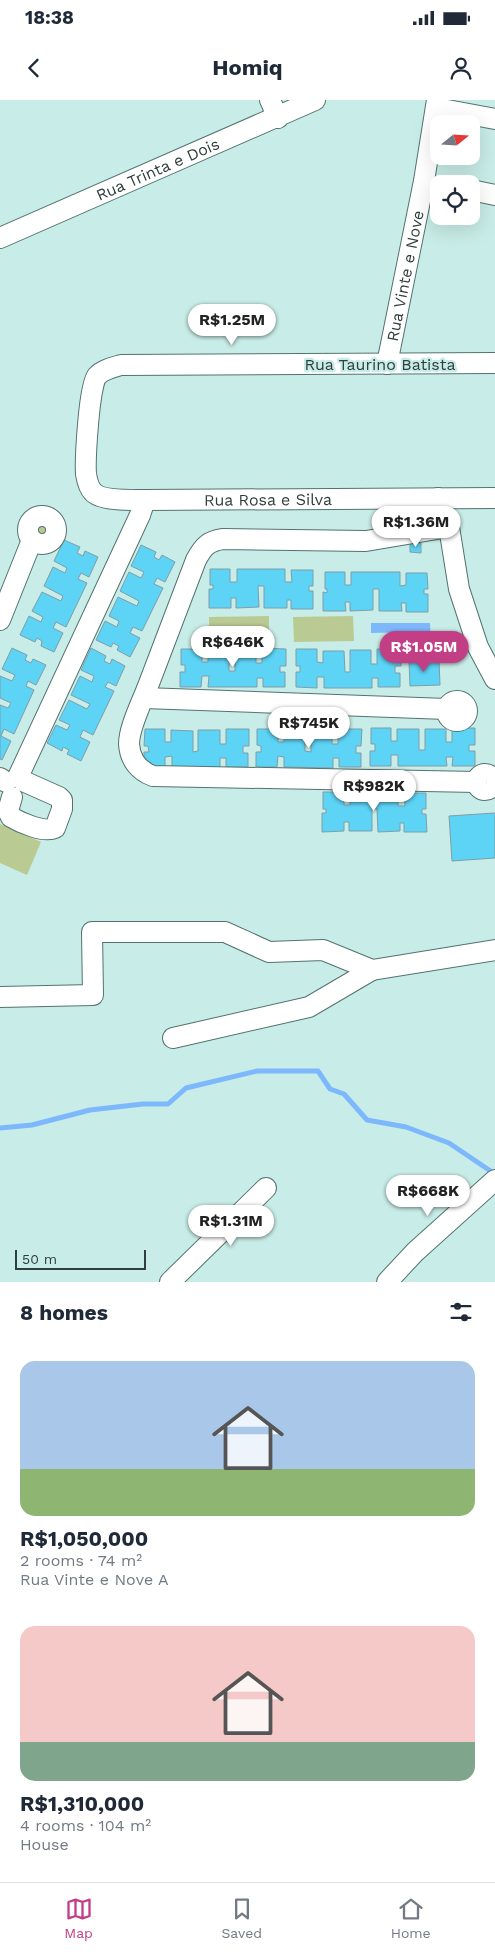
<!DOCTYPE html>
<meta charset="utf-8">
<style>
:root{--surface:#fff;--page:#f6f6f7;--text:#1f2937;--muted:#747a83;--line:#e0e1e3;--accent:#c23f85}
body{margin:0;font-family:"Work Sans",sans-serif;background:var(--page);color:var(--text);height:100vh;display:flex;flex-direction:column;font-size:19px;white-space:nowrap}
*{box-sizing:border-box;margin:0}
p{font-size:16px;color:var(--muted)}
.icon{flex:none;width:28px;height:28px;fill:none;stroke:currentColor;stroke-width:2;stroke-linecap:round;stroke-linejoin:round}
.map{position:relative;height:1182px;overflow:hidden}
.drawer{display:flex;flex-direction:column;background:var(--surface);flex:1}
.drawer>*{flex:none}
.needle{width:32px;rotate:72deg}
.tools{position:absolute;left:430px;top:15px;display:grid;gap:10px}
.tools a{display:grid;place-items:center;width:50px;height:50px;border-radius:10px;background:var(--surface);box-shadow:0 5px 20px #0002;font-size:25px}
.scale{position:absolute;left:15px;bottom:12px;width:131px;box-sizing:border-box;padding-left:5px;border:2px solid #303e3c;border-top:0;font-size:14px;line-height:18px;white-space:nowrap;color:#303e3c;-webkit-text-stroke:4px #c8ece7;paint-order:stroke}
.price{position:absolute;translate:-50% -42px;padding:0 11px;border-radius:18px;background:#fff;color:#222;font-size:16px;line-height:32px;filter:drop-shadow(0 1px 2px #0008)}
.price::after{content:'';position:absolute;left:50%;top:30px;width:15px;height:11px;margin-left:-8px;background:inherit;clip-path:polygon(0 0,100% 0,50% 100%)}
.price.current{background:var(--accent);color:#fff}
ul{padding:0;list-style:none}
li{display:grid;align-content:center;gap:10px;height:265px;padding:0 20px}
li span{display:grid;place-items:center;height:155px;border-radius:15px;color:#555}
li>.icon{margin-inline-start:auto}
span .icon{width:90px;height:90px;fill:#fffc;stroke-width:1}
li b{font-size:21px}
h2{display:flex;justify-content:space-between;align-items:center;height:60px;padding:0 20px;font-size:21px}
.status{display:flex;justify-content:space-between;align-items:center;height:35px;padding:0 25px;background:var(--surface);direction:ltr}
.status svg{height:14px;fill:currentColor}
header{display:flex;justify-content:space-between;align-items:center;height:65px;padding:0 20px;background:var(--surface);font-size:22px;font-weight:700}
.menu{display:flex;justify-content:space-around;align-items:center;height:70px;border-top:1px solid var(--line);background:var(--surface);font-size:14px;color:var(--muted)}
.menu a{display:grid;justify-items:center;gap:2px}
.menu .current{color:var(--accent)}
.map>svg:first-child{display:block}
.green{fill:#baca93}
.water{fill:#7eb8fc}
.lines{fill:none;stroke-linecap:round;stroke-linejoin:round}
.stream{stroke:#7eb8fc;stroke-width:5}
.building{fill:#5dd3f5;stroke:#7f9ea8}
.minor-casing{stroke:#52736f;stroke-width:22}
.minor{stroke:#fff;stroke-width:20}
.labels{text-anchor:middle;stroke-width:4.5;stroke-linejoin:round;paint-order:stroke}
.street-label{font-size:16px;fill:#303e3c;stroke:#c8ece7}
</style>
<div class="status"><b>18:38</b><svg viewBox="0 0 49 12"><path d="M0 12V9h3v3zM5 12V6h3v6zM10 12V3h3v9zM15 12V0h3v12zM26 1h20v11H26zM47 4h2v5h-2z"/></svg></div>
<header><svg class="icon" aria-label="back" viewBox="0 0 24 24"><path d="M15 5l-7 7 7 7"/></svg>Homiq<svg class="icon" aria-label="person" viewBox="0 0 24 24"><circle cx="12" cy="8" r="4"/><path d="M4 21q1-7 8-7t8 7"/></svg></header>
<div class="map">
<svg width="495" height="1182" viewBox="0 0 495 1182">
<rect width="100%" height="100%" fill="#c8ece7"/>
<!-- green -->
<g class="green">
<circle cx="43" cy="430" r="13"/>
<polygon points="269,516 269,541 209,542 209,517"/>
<polygon points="353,516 354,541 294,542 293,517"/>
<polygon points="0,724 41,742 27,775 0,763"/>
</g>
<!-- water -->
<polygon class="water" points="371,523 430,523 431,547 416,547 415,532 371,533"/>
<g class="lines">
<!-- stream -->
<polyline class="stream" points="0,1028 32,1025 90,1010 143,1004 168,1004 186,988 257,971 318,971 330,989 344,994 367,1020 406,1027 449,1043 492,1072"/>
</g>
<!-- building -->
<g class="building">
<polygon points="399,421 400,431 377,433 377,422"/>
<polygon points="64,440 80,447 77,453 83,456 85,451 98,457 89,477 81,473 78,479 87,483 66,527 56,522 53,528 63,533 54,552 41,546 42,541 37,538 35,542 20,535 29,516 41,522 43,517 32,511 42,492 61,501 63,496 44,486 53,467 65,473 67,468 54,461"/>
<polygon points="410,443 421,443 421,453 410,452"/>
<polygon points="141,445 156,452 154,457 159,460 162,455 175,462 165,482 157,478 154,484 163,488 142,531 133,527 130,533 140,538 130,557 117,550 119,546 113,543 111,547 96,540 105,521 117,527 119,521 109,516 118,497 137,506 139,501 120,491 129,472 141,478 144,472 131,466"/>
<polygon points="210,469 230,469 230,482 237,482 237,469 285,469 285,482 292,482 291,470 313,470 313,486 309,486 309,491 313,491 313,509 291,509 291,500 287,500 287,508 264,508 264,486 258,486 259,507 236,508 236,498 231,498 231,508 209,508 209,489 213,489 213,485 210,485"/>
<polygon points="325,472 345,472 345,485 351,485 351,472 400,472 400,486 406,485 406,473 427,473 428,489 424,489 424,494 428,494 428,512 406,512 406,503 401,503 402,511 379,511 379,489 373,489 373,510 350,511 350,502 345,502 346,511 323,511 323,492 327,493 327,489 325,489"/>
<polygon points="12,548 27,555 25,560 31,563 33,559 46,565 36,585 28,581 26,586 34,590 14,634 4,629 1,636 11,641 2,660 0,659 0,605 8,608 11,603 0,598 0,576 12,581 15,575 2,569"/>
<polygon points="91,548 106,556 104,561 110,564 112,559 125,566 116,586 108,582 105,587 114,591 93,635 83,630 80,637 90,642 81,661 67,654 69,650 63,647 62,651 47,643 56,625 67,630 70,625 59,620 69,600 87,609 90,604 71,595 80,576 92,582 94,576 81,570"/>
<polygon points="262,548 286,549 286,566 280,566 280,572 285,572 285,587 263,587 263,578 257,578 257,587 208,587 209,576 202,576 201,587 180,587 180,572 185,572 185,565 181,565 181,549 202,549 202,562 208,562 208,550 229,550 229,571 235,571 235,550 256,550 256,563 262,563"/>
<polygon points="296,549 317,549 317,562 323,563 323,551 344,551 345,572 350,572 350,550 371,550 371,564 377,564 377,549 401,549 401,566 395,566 395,573 400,573 400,587 378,587 378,578 372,578 372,588 324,588 324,577 317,577 317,588 296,587 296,572 300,572 300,566 296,566"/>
<polygon points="409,560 439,560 440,585 410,586"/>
<polygon points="371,628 391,628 391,641 397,641 397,629 419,629 419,650 425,650 425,629 446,629 446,642 452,642 452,628 475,628 475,645 469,645 469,651 475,651 475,666 452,666 453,657 446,657 447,666 398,666 398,655 391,655 391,666 370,666 370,651 375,651 375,644 371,644"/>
<polygon points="145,629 165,629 165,642 171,642 171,630 193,631 193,652 198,651 198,630 220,630 220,644 226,644 226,629 249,629 249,646 243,646 243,653 248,653 248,667 226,667 226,658 220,658 220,668 172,667 172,656 165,657 165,667 144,667 144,652 149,652 148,646 144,646"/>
<polygon points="257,629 278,629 278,642 284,642 284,630 305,630 305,651 311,652 311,630 332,630 332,644 338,644 338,629 362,629 361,646 356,646 356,653 361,653 361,667 339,667 339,658 333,658 333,668 284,667 284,657 278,656 277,667 256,667 256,652 261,652 261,646 257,645"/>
<polygon points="323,692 344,692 344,705 350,705 350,693 398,692 398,706 405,706 404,693 426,693 426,709 422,709 422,714 426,714 427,732 404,732 404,723 400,723 400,731 378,732 377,709 372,709 372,731 349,731 349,722 344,722 344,731 322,732 322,713 326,713 326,709 323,709"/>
<polygon points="495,713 495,758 452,761 449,716"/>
</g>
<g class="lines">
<defs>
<g id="minor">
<polyline points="270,0 278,18"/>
<polyline points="436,8 495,19"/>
<polyline points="471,90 495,95"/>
<path id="s1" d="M0,138l315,-138"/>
<path id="s2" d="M495,263l-374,2c-7,2 -19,5 -24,11 -8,9 -12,84 -11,98 1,6 3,14 7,18 8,9 40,8 52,8l350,-2"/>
<path id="s3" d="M387,264l37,-183 13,-81"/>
<polyline points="438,398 449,427 459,489 478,547 495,579"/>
<circle cx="42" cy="430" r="14"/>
<path d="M449,427l-83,14 -143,-2c-15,2 -20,8 -27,21 -16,42 -32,84 -48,126 -6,16 -19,41 -19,58 1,16 10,27 24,32l324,6"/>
<polyline points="0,520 32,440"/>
<polyline points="144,598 447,609"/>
<circle cx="457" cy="611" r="10"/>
<circle cx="485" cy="682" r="8"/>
<polyline points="18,677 140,415 145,400"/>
<polyline points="0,678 6,682"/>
<path d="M12,697l-4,14 3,6c10,6 33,16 44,11l7,-19v-9l-3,-3 -36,-16"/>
<polyline points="0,897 93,895 92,832 225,832 269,852 323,850 372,870"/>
<polyline points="173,938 309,907 372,870 495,850"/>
<polyline points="170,1182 266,1088"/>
<polyline points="387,1182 415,1152 495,1080"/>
</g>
</defs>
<!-- minor casing -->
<use href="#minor" class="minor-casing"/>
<!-- minor -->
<use href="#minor" class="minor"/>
</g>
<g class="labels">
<!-- street labels -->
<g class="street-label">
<text dy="6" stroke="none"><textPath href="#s1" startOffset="172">Rua Trinta e Dois</textPath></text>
<text dy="6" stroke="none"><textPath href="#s3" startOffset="90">Rua Vinte e Nove</textPath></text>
<text x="380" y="270">Rua Taurino Batista</text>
<text dy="6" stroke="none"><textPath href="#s2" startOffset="696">Rua Rosa e Silva</textPath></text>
</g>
</g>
</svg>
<div class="tools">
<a><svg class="needle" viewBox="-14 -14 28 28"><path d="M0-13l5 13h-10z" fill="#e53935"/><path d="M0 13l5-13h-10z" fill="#747a83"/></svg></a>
<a><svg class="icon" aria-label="locate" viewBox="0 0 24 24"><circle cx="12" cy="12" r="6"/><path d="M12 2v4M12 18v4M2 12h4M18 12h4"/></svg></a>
</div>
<div class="scale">50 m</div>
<b class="price" style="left:232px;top:246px">R$1.25M</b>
<b class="price" style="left:416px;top:448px">R$1.36M</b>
<b class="price" style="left:233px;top:568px">R$646K</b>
<b class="price current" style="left:424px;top:573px">R$1.05M</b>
<b class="price" style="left:309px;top:649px">R$745K</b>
<b class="price" style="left:374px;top:712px">R$982K</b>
<b class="price" style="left:428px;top:1117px">R$668K</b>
<b class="price" style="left:231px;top:1147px">R$1.31M</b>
</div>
<section class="drawer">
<h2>8 homes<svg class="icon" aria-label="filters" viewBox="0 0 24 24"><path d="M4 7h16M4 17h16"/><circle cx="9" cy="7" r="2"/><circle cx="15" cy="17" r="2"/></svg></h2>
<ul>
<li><span style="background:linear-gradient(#a9c7e8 70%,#8fb573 0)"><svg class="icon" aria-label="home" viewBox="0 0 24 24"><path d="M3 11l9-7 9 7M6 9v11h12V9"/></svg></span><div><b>R$1,050,000</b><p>2 rooms · 74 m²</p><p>Rua Vinte e Nove A</p></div></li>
<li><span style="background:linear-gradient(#f6c9c9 75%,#7fa58c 0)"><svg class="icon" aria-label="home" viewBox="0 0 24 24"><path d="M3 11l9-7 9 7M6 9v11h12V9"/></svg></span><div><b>R$1,310,000</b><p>4 rooms · 104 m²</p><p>House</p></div></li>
</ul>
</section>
<nav class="menu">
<a class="current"><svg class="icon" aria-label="map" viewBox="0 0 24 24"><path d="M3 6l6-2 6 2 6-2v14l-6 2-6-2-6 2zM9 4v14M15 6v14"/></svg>Map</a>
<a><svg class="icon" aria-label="saved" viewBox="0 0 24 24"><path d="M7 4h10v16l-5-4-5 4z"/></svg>Saved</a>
<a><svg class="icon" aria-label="home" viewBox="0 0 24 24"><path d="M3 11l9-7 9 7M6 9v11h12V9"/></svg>Home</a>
</nav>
